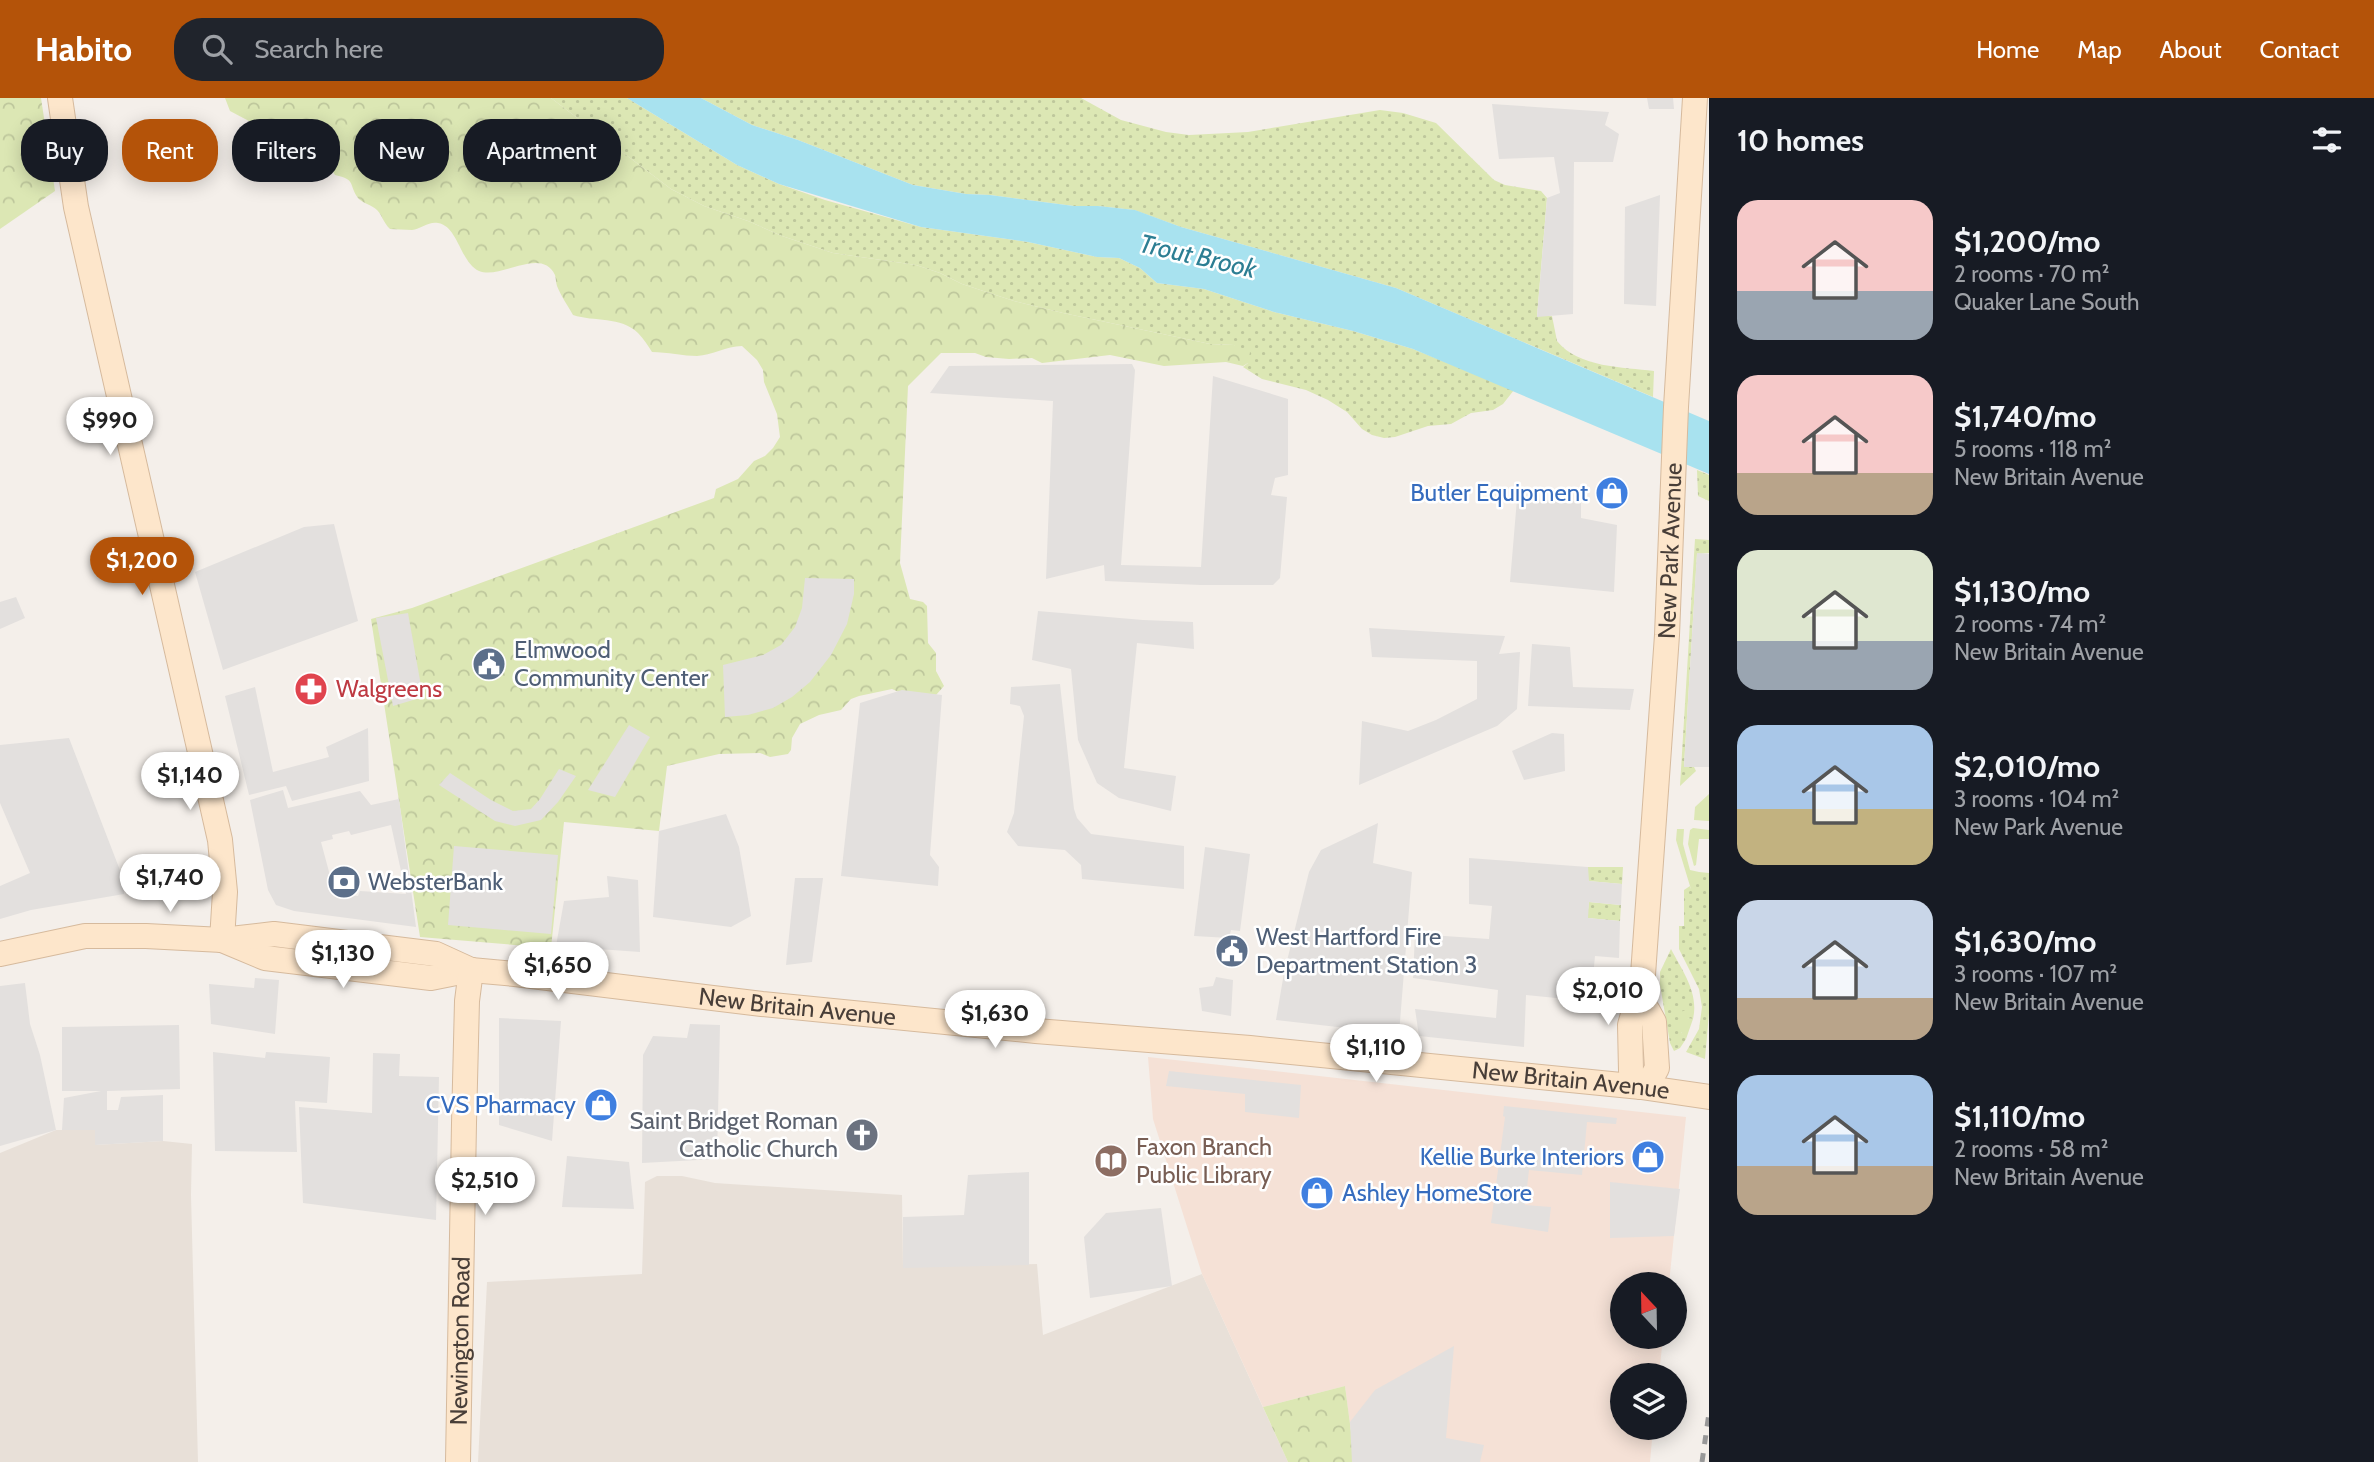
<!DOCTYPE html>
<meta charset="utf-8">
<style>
:root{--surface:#171b24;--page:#20242c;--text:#f1f3f6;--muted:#9ea1a6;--accent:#b45309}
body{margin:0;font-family:Cabin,sans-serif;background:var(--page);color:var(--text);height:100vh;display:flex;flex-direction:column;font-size:26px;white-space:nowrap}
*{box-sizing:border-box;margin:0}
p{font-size:23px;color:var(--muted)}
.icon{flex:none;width:38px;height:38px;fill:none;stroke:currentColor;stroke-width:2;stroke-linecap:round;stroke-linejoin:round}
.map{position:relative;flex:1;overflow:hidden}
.panel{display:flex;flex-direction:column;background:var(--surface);width:665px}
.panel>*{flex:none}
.top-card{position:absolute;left:21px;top:21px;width:665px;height:63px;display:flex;gap:14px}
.needle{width:46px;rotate:338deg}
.buttons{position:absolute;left:1610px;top:1174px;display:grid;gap:14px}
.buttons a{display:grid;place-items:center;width:77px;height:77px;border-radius:50%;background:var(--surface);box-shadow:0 4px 18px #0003;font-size:35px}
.price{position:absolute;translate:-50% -60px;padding:0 16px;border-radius:24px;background:#fff;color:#222;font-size:23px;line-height:46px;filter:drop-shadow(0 2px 4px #0008)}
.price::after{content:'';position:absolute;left:50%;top:42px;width:21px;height:16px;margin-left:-10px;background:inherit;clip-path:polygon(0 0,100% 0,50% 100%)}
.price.current{background:var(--accent);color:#fff}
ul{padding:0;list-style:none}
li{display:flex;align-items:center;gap:21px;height:175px;padding:0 28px}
li span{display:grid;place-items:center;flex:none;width:196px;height:140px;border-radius:21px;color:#555}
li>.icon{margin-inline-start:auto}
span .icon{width:84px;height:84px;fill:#fffc;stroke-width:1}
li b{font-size:30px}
h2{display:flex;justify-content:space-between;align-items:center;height:84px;padding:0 28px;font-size:30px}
.pill{padding:0 24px;border-radius:28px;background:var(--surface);box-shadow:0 4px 18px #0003;font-size:24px;line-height:63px}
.pill.current{background:var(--accent);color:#fff}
header{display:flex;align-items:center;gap:42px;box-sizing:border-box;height:98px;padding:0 35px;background:var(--accent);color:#fff}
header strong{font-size:33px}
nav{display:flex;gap:38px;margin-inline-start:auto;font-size:24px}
.search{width:490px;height:63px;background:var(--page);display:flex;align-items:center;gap:18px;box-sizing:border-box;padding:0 24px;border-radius:28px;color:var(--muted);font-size:26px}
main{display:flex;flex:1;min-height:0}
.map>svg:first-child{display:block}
.residential{fill:#e8e0d8}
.commercial{fill:#f5e1d6}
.grass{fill:url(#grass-dots)}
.forest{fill:url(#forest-crowns)}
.garden{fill:#dce7b4}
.parking{fill:#e3e0de;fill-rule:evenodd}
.water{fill:#a8e2ef}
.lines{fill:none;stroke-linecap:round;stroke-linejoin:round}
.secondary-casing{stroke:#d6ba9d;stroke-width:26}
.secondary{stroke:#fde6cb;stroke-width:24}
.rail{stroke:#989898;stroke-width:5;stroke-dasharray:9 9;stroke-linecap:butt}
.labels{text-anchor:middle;stroke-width:5;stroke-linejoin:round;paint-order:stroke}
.shop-label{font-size:24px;fill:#366cbe;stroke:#fff;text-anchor:end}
.street-label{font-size:24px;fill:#483e38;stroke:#fff}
.service-label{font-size:24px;fill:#4e5e75;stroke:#fff;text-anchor:start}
.health-label{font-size:24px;fill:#be3a42;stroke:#fff;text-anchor:start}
.worship-label{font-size:24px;fill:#5b616d;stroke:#fff;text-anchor:end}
.education-label{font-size:24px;fill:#785e54;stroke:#fff;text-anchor:start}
.water-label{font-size:26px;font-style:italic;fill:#2c7e93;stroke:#fff}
</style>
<header>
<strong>Habito</strong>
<div class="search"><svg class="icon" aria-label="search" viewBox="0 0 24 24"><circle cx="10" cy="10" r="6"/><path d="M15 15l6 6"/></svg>Search here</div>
<nav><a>Home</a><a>Map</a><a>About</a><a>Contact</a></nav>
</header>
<main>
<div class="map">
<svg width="1709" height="1364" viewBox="0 0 1709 1364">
<defs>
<pattern id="grass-dots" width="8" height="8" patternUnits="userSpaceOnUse" patternTransform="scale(1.75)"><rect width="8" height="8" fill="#dce7b4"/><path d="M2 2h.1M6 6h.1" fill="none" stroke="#bec79c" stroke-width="1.8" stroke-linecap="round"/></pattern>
<pattern id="forest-crowns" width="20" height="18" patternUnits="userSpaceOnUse" patternTransform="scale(1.75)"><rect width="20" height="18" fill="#dce7b4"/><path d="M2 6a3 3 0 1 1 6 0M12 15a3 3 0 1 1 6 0" fill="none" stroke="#bec79c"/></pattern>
</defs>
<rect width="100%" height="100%" fill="#f4efea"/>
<!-- residential -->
<g class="residential">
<polygon points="56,1032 95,1032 95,1047 163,1043 192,1046 191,1097 198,1364 0,1364 0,1055"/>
<polygon points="657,1078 682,1078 715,1085 902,1097 903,1169 1037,1166 1043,1237 1202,1176 1288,1364 478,1364 487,1184 642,1176 645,1084"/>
</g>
<!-- commercial -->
<polygon class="commercial" points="1148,959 1686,1019 1669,1186 1622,1186 1622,1239 1663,1239 1659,1277 1622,1278 1622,1330 1653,1330 1650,1364 1355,1364 1345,1288 1263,1309 1202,1176 1153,1021"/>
<!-- grass -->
<g class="grass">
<polygon points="551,0 627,0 737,67 779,86 825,102 921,129 1028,144 1097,159 1119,160 1140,170 1157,185 1204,191 1274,214 1353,233 1413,251 1514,292 1503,306 1493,312 1471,315 1451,326 1428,328 1395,339 1384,340 1372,337 1362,331 1347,314 1328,302 1306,292 1262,281 1243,269 1248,265 1234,247 1210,246 1063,215 1014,203 962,186 940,175 916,167 833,155 782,138 748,123 704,108 671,91"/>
<path d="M701,0h380l40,22 45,12 23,3 59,-3 132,-22 23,3 33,10 58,57 11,5 36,6 6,7 -10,118h15l5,25c22,27 66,26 97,30l-1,26 -257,-109 -215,-61 -47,-17 -36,-4h-24l-84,-11 -24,-1 -53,-9 -115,-45 -46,-15z"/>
<polygon points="1697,372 1709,377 1709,403 1698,398"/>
<polygon points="1695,441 1709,442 1709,455 1697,456 1684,668 1694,669 1696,673 1680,688"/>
<polygon points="1588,769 1623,769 1622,786 1588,783"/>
<polygon points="1699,774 1709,775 1709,915 1705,961 1686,954 1699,931 1702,909 1699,891 1679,851 1679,828 1684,828 1684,792 1690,788 1691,791 1692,781 1699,781"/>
<polygon points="1589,804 1621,807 1620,823 1587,820"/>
<path d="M1671,851c12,23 28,44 22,70l-12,-1v14l5,7 -6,9 -6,3 -4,-8 -10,-58v-13z"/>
</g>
<!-- forest -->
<g class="forest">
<polygon points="0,0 41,0 55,93 0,131"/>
<path d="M225,0h326l120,91 33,17 44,15 34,15 51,17 83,12 24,8 22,11 52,17 49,12 147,31 24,1 16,7 -2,11 -5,3 -17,-4 -62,4 -54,-11 -68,8 -10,-5 -23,1 -23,-2 -11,-4h-34l-33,33 -8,177 10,36 13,3 4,4 1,37 8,10v18l8,15 -8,9 -33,-1 -11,-5 -33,7 -8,3 -10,11 -22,5 -19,9 -8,14 -1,12 -3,4 -18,3 -10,-4 -41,1 -52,12 -8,65 -95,-9 -13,126 -131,-11 -49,-318 41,-11 302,-110 2,-9 22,-10 16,-18 11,-5 8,-8 7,-11 -3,-23 -13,-32 -1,-12 -6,-10 -15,-14c-16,0 -29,9 -45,10 -13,0 -30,-4 -45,-4 -4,-6 -8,-13 -14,-19 -17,-17 -44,-11 -65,-18 -5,-9 -12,-19 -16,-29 -1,-3 -1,-7 -2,-11 -14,-29 -54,5 -76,-4 -19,-9 -21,-45 -41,-48 -9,-2 -17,6 -26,7 -7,0 -15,-1 -22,-1 -7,-7 -8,-14 -13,-19 -5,-5 -15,-7 -19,-12 -10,-14 -1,-18 -23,-23l-6,-10 -9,-7 -34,-9 -10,-6 -16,-16 -30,-16z"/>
<polygon points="1345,1288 1355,1364 1288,1364 1263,1309"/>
</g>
<!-- garden -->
<g class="garden">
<polygon points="1709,696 1709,723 1694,722 1695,709"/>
<polygon points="1693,730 1709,732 1709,741 1699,741 1696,767 1694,768 1688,746 1690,732"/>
<polygon points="1677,731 1684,731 1683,746 1690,772 1699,774 1699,781 1692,782 1695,790 1691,791 1690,788 1676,742"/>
<path d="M1686,912l1,8 6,1 -7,20c-9,-8 -5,-18 -6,-27z"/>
</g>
<!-- parking -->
<g class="parking">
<polygon points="1647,0 1673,0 1674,11 1649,11"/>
<polygon points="1492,6 1609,14 1605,27 1619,36 1613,64 1574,64 1573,216 1537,219 1547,100 1560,95 1554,59 1499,61"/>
<polygon points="1660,97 1656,208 1624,206 1625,109"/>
<polygon points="1132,266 1135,272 1121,467 1201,469 1213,278 1288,301 1288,377 1275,380 1271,397 1287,399 1280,480 1273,487 1201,487 1105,483 1104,467 1046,481 1053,303 930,295 949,268"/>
<polygon points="1517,401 1581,403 1581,420 1617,427 1614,494 1510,484"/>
<polygon points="334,426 358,523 223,572 195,474 304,429"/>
<polygon points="1697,455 1709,456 1709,669 1684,669"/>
<polygon points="805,480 854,481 854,496 847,526 831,557 810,584 792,599 773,610 748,617 725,619 723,567 763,557 781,547 795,529 802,510"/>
<polygon points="16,499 25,520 0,531 0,504"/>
<polygon points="1038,513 1143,522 1193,524 1194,551 1137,545 1124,670 1176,678 1171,713 1119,700 1097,685 1078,642 1071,571 1032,562"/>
<polygon points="408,515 423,599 393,608 376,520"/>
<polygon points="1369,530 1505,538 1499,556 1520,554 1517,611 1497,628 1359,687 1362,623 1408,633 1436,622 1477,601 1477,563 1372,559"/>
<polygon points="1532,546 1570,549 1573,589 1634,591 1630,612 1528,608"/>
<polygon points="1060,586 1074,711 1077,720 1091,736 1184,748 1184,791 1082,781 1081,767 1065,752 1018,748 1007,734 1014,715 1024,618 1020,608 1010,606 1011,589"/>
<polygon points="255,589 273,674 329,659 326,649 368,630 369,683 292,703 286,688 249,697 225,598"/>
<polygon points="902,592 942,597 930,757 939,769 938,788 841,778 860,605"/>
<polygon points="629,627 650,639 615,699 588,692"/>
<polygon points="1552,635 1564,636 1565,673 1524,682 1512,653"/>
<polygon points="69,640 123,780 124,796 31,812 0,821 0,788 30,775 0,705 0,647"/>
<polygon points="559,671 576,678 558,704 541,722 515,728 495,723 439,687 450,675 491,702 513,713 531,711 540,701"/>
<path d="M283,692l5,18 72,-17 11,14 28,-6 17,128 -122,-16 -18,-6 -8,-15 -18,-90zM391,727l15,69 -46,-3 -2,5 -23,-2 -14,-52 12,-3 -1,-4 17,-4 2,4z"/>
<polygon points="726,716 739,749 751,818 731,829 653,819 659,733"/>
<polygon points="1378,725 1373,765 1412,774 1399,936 1276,922 1284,875 1309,774 1321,752"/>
<polygon points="454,748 558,757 551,836 448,827"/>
<polygon points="1205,749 1250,756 1240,833 1231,832 1229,840 1194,838"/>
<polygon points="1469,760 1588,769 1589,783 1622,786 1621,807 1589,804 1588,820 1620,823 1619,860 1595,858 1592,889 1568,888 1566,901 1526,897 1524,949 1419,938 1415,911 1496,920 1498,892 1413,880 1415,836 1489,841 1492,808 1469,806"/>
<polygon points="607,778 638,782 640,854 556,848 564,803 609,799"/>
<polygon points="795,780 823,780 812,864 786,867"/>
<polygon points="1216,879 1233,882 1231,918 1202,913 1199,890 1213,888"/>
<polygon points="255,880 279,882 275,936 211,926 209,886 254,890"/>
<polygon points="25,885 30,926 40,957 56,1032 0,1048 0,888"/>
<polygon points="499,920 561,923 552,1043 499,1027"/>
<polygon points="690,926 720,927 717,1061 642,1065 643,957 653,938 687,940"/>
<polygon points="179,927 180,991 107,993 107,1012 118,1012 121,999 163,997 163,1043 95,1047 95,1032 62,1032 64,1000 101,993 62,993 62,929"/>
<polygon points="213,954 265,960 266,954 330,959 327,1005 295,1003 297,1054 215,1053"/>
<polygon points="373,955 400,956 399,978 439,979 436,1122 303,1105 299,1009 372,1015"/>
<polygon points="1169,973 1301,987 1299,1020 1245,1014 1245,996 1166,988"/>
<polygon points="1504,1008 1617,1020 1616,1026 1587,1024 1582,1077 1529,1072 1525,1107 1551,1109 1548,1134 1491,1125 1505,1019 1503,1018"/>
<polygon points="567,1058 629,1064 634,1111 562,1109"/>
<polygon points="1029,1074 1029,1167 903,1170 903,1119 964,1117 968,1077"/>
<polygon points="1610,1084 1680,1091 1674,1138 1610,1140"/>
<polygon points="1161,1110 1172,1188 1090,1200 1084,1139 1106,1115"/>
<polygon points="1454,1248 1446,1340 1484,1347 1480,1364 1352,1364 1350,1324 1375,1292"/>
</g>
<!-- water -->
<polygon class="water" points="627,0 701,0 752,27 798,42 913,87 966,96 990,97 1074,108 1098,108 1135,112 1181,129 1396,190 1709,323 1709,376 1413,251 1353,233 1274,214 1204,191 1157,185 1140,170 1119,160 1097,159 1028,144 921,129 779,86 737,67"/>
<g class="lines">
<defs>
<g id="secondary">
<polyline points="60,0 76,109 220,742 225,794 222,842"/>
<path id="s1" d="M222,842l43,18 166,20 40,-8 44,4 247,30 274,27 214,17 391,39 68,10"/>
<polyline points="0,856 85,838 146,838 222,842 274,836 436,856 471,872"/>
<polyline points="1641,905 1648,913 1654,924 1657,970 1651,981 1641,989"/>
<path id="s2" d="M1641,989l-7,-6 -3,-10 -1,-46 4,-14 7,-8 26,-368 9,-228 19,-309"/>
<path id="s3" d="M458,1364l6,-339 3,-122 4,-31"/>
</g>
</defs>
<!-- secondary casing -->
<use href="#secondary" class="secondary-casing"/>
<!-- secondary -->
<use href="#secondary" class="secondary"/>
<!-- rail -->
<polyline class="rail" points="1702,1364 1709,1315"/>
</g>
<!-- icons -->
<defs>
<symbol id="shop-disc" viewBox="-11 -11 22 22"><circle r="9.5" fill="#3f7fe0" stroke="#fff"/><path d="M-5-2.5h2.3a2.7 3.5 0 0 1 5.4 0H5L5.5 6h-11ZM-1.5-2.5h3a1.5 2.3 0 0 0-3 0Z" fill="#fff"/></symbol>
<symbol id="civic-disc" viewBox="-11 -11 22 22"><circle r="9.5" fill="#5c6f8a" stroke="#fff"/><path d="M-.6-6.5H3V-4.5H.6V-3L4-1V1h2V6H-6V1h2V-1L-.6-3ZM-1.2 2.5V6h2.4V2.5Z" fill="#fff"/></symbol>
<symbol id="pharmacy-disc" viewBox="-11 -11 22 22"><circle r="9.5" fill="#e0444e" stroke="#fff"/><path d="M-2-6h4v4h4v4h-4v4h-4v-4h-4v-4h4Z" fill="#fff"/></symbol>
<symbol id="bank-disc" viewBox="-11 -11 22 22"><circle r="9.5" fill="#5c6f8a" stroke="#fff"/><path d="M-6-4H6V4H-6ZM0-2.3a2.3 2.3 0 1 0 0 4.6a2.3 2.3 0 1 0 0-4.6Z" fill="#fff"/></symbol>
<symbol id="church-disc" viewBox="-11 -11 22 22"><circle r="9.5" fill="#6b7280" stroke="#fff"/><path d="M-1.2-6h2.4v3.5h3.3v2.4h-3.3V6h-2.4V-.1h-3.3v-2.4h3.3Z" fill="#fff"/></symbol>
<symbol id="library-disc" viewBox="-11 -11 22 22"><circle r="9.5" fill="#8d6e63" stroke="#fff"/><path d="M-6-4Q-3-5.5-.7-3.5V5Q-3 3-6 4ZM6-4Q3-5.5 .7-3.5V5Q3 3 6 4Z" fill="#fff"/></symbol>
</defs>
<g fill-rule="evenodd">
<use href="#shop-disc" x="1593" y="376" width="38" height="38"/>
<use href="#civic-disc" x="470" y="547" width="38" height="38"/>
<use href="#pharmacy-disc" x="292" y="572" width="38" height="38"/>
<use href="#bank-disc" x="325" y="765" width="38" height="38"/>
<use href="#civic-disc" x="1213" y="834" width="38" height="38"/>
<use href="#shop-disc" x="582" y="988" width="38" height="38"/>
<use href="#church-disc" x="843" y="1018" width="38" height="38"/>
<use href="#shop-disc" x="1629" y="1040" width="38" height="38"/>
<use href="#library-disc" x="1092" y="1044" width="38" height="38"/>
<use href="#shop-disc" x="1298" y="1076" width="38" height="38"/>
</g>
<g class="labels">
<!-- shop labels -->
<g class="shop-label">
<text x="1588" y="403">Butler Equipment</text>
<text x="576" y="1015">CVS Pharmacy</text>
<text x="1624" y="1067">Kellie Burke Interiors</text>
<text x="1342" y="1103" text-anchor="start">Ashley HomeStore</text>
</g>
<!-- street labels -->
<g class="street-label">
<text dy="8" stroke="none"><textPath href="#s2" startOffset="544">New Park Avenue</textPath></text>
<text dy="8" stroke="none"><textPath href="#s1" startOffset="583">New Britain Avenue</textPath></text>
<text dy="8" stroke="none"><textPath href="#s1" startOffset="1360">New Britain Avenue</textPath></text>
<text dy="8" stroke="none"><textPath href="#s3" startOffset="121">Newington Road</textPath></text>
</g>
<!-- service labels -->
<g class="service-label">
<text x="514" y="560">Elmwood<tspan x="514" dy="28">Community Center</tspan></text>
<text x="368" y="792">WebsterBank</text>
<text x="1256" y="847">West Hartford Fire<tspan x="1256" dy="28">Department Station 3</tspan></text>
</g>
<!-- health labels -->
<g class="health-label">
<text x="336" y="599">Walgreens</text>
</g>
<!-- worship labels -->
<g class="worship-label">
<text x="838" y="1031">Saint Bridget Roman<tspan x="838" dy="28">Catholic Church</tspan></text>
</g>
<!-- education labels -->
<g class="education-label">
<text x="1136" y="1057">Faxon Branch<tspan x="1136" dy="28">Public Library</tspan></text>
</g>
<!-- water labels -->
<g class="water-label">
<text transform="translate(1198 158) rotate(13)" y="9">Trout Brook</text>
</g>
</g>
</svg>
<div class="buttons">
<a><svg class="needle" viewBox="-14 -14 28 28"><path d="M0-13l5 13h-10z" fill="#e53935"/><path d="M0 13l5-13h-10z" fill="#9ea1a6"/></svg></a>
<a><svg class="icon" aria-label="layers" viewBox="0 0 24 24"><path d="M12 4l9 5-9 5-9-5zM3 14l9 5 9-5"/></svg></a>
</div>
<b class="price" style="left:110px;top:359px">$990</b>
<b class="price current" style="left:142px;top:499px">$1,200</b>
<b class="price" style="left:190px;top:714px">$1,140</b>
<b class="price" style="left:170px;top:816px">$1,740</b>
<b class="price" style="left:343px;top:892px">$1,130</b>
<b class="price" style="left:558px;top:904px">$1,650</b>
<b class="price" style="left:1608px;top:929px">$2,010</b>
<b class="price" style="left:995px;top:952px">$1,630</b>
<b class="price" style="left:1376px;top:986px">$1,110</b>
<b class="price" style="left:485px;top:1119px">$2,510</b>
<div class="top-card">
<a class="pill">Buy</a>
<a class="pill current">Rent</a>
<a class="pill">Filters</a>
<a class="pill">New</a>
<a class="pill">Apartment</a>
</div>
</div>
<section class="panel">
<h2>10 homes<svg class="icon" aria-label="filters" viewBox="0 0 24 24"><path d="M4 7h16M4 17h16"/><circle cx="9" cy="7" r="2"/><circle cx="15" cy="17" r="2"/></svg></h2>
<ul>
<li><span style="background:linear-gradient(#f6c9c9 65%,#9aa5b1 0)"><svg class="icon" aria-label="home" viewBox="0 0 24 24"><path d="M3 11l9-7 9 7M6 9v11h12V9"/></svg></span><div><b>$1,200/mo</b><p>2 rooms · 70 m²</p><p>Quaker Lane South</p></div></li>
<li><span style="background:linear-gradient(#f6c9c9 70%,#b9a48a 0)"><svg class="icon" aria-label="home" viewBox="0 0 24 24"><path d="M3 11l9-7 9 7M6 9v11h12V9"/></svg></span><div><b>$1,740/mo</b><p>5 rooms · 118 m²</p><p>New Britain Avenue</p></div></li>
<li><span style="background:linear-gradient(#dfe7d0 65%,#9aa5b1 0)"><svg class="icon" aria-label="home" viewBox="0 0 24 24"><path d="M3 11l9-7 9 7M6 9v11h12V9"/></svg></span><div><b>$1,130/mo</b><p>2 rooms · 74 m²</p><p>New Britain Avenue</p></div></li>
<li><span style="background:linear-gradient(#a9c7e8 60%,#c2b280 0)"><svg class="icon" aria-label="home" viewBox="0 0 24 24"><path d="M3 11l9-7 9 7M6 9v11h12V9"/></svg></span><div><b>$2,010/mo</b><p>3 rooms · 104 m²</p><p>New Park Avenue</p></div></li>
<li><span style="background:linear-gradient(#c9d6e8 70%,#b9a48a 0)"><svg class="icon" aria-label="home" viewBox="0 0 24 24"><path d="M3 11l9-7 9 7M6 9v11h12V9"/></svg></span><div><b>$1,630/mo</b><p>3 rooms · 107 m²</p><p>New Britain Avenue</p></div></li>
<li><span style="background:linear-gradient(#a9c7e8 65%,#b9a48a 0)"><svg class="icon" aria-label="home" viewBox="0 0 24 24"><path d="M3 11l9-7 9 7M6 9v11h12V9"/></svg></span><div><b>$1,110/mo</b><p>2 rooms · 58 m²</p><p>New Britain Avenue</p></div></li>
</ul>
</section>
</main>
